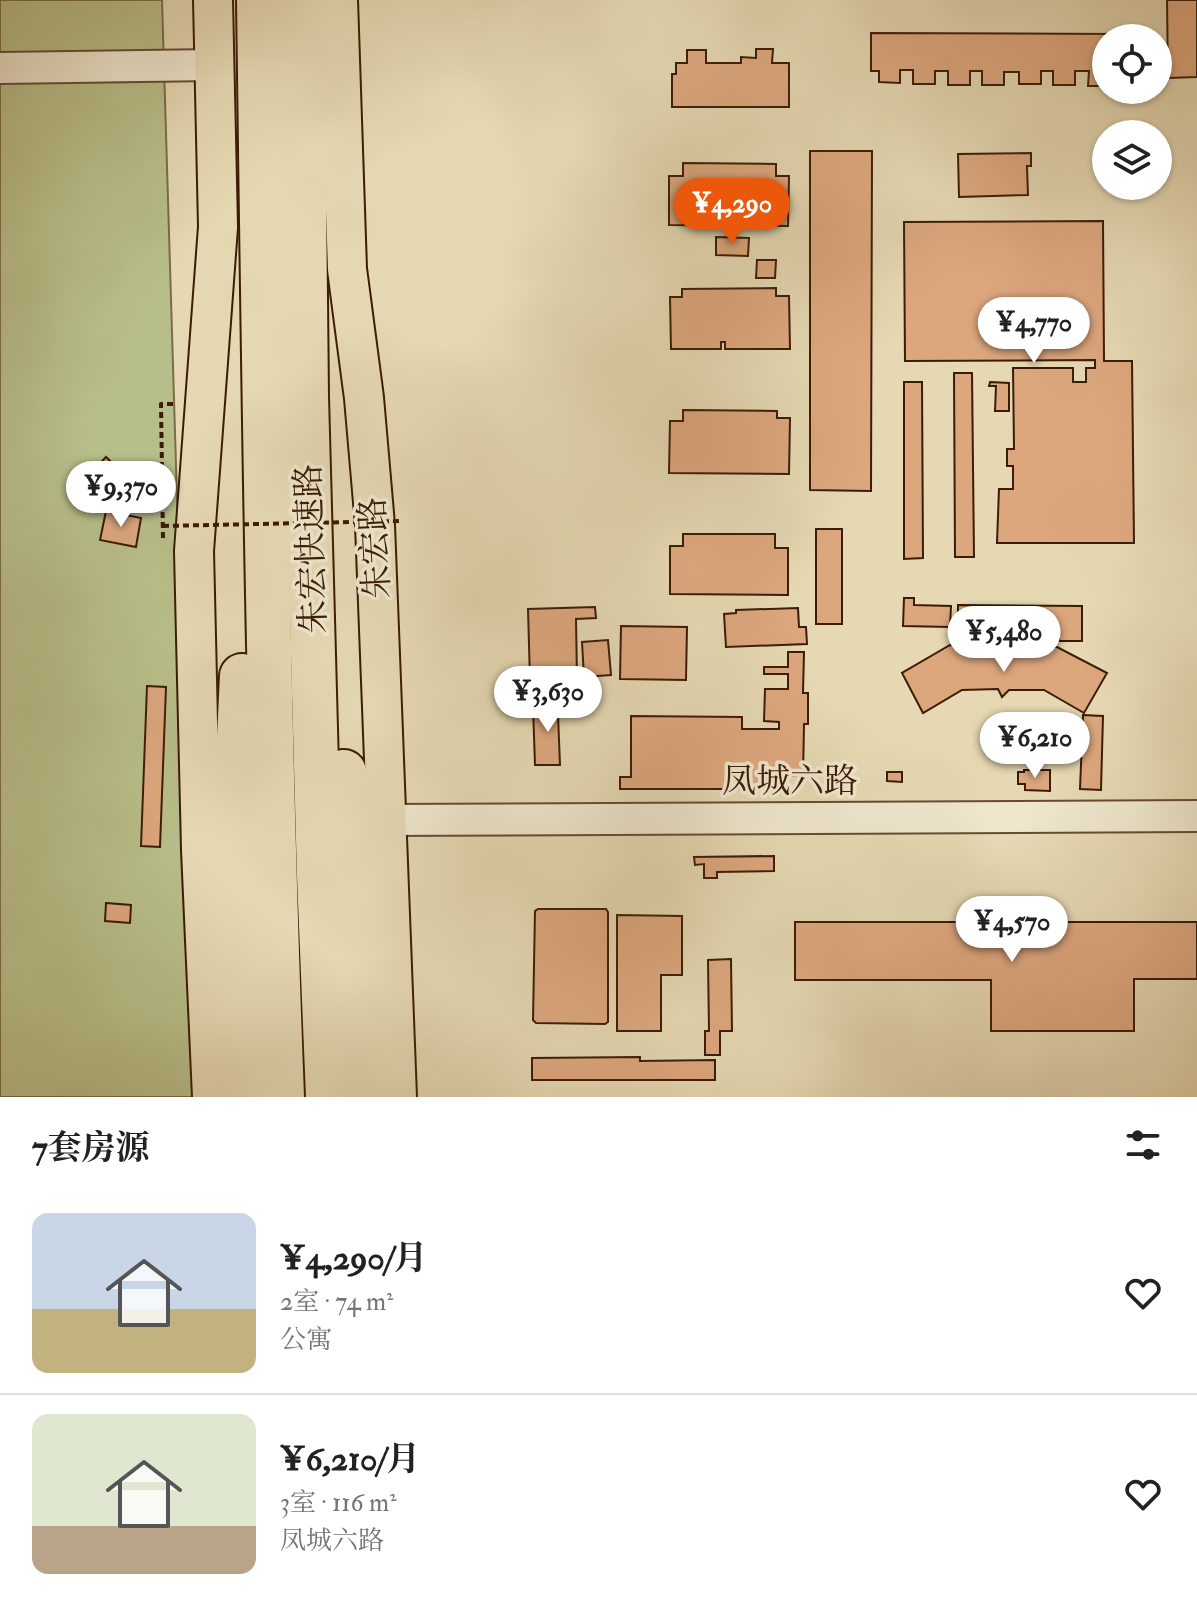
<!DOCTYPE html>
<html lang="zh">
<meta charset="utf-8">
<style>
:root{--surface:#fff;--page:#f6f6f6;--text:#222;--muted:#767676;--line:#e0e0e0;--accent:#ea580c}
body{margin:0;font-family:"IM FELL Double Pica","Noto Serif SC",serif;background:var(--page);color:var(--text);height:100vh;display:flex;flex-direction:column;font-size:30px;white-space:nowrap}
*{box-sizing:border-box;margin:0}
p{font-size:26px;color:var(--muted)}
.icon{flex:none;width:44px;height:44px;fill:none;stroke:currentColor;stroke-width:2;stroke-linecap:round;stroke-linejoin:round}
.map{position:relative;height:1097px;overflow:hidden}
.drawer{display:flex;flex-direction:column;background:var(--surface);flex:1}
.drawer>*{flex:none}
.tools{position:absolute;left:1092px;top:24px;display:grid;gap:16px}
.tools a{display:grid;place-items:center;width:80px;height:80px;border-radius:50%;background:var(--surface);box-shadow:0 2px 6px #0004;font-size:40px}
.price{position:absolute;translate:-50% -68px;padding:0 18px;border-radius:28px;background:#fff;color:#222;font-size:26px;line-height:52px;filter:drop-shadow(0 2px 4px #0008)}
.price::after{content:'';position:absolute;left:50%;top:48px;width:24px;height:18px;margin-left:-12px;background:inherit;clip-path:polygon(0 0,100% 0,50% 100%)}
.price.active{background:var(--accent);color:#fff}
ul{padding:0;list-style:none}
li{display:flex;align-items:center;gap:24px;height:200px;padding:0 32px}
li+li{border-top:2px solid var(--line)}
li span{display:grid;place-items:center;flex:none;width:224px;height:160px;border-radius:16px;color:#555}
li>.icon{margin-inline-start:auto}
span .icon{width:96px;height:96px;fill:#fffc;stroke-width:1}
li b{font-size:34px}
h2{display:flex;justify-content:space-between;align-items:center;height:96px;padding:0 32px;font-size:34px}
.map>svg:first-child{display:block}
.green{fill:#b8be89;stroke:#7a6d48;stroke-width:2}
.building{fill:#dda77e;stroke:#3c1c07;stroke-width:2}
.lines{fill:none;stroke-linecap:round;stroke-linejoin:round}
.minor-casing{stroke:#664b32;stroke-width:34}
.major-casing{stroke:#3c1c07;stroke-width:42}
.highway-casing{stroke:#3c1c07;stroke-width:48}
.path{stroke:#3c1c07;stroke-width:4;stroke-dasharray:6 4;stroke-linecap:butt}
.minor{stroke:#eee6cd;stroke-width:30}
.major{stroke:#e5d8b2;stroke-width:38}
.highway{stroke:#e5d8b2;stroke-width:44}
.path-bridge{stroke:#3c1c07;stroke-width:4;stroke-dasharray:6 4;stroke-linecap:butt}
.labels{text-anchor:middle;stroke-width:7;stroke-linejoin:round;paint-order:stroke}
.street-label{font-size:34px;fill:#3c1c07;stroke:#eee6cd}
</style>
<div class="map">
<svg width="1197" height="1097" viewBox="0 0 1197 1097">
<rect width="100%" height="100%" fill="#e5d8b2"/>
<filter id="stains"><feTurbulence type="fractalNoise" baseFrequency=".0025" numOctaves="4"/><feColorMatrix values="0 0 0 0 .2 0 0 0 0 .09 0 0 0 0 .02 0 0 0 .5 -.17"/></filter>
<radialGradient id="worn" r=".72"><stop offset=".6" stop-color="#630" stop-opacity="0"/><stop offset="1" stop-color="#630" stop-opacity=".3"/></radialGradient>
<!-- green -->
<polygon class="green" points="0,0 162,0 195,1097 0,1097"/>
<!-- building -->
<g class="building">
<polygon points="1167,0 1197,0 1197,77 1168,78"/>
<polygon points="871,33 1116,34 1116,38 1106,38 1106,86 1088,86 1089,71 1075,71 1075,85 1053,85 1053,71 1041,71 1041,84 1019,84 1019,72 1004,72 1004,85 982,85 982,71 970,71 970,85 948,85 948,71 935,71 935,84 913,84 913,70 900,70 900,83 879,82 879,71 871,71"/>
<polygon points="756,49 773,49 772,63 789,63 789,107 672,107 672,74 676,74 676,63 687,63 687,50 706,50 706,63 741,63 741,57 756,58"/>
<polygon points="810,151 872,151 871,491 810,490"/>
<polygon points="1031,153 1031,166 1027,166 1028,195 959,197 958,154"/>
<polygon points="683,163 776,164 776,176 789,176 788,226 669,225 669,176 683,176"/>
<polygon points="1103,221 1104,361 1132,361 1134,543 997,543 999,489 1013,489 1013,466 1007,466 1007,449 1014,449 1013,368 1073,368 1073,382 1086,382 1086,368 1095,368 1095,360 905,361 904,222"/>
<polygon points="716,237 749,238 748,256 716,255"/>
<polygon points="757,260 776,260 775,278 756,278"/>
<polygon points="776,288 776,296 789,296 790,349 725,349 725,342 721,342 721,349 671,349 670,297 682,297 682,289"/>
<polygon points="954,373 972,373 974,557 955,557"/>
<polygon points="904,382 922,382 923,558 904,559"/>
<polygon points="990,382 1009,383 1009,411 995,411 996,386 989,386"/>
<polygon points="683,410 777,411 777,418 790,418 789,474 669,473 670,421 683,421"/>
<polygon points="106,457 138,488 119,509 86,478"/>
<polygon points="106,511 141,518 136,547 100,540"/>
<rect x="816" y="529" width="26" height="95"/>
<polygon points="683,534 775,534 775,548 788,548 788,595 670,594 670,546 683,546"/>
<polygon points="904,598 914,598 914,605 951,606 950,627 903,626"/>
<polygon points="958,605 1082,606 1082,641 1059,641 1059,629 958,629"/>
<polygon points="595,607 596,618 576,619 577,679 530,680 528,609"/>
<polygon points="798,608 799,627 806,627 807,644 726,647 724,614 736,613 736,610"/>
<polygon points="621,626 687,627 686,680 620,679"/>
<polygon points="608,640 611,675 584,677 582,642"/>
<polygon points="950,645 1057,647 1107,673 1084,713 1044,690 1009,690 1002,697 998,689 962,690 923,713 902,673"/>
<polygon points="788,652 804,652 803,693 808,693 808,724 804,724 803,776 779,776 778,789 620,789 620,777 631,777 631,716 742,717 742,729 779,729 779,722 764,721 765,689 788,689 788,674 764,674 764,667 788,667"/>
<polygon points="147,686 166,687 160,847 141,846"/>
<polygon points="533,707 571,707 571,715 558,715 560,765 535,765"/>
<polygon points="1083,715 1103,716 1101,790 1080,789"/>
<polygon points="1024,770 1050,770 1050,791 1025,790 1025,784 1018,784 1018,772 1024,772"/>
<polygon points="887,772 902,772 902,782 887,781"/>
<polygon points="774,856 774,871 717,872 717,878 704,878 704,864 695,865 694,857"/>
<polygon points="106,903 131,905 130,923 105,921"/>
<polygon points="538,909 606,909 608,912 608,1022 605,1024 536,1023 533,1020 535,911"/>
<polygon points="617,915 682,916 682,975 661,975 661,1031 617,1031"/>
<polygon points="795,922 1197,922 1197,979 1134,979 1134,1031 991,1031 991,980 795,980"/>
<polygon points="731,959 732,1031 720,1031 720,1055 705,1055 705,1031 709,1031 708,960"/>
<polygon points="640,1057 640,1061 715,1060 715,1080 532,1080 532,1058"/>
</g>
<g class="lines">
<defs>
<g id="minor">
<polyline points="0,68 213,65"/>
<polyline points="384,820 1197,816"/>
</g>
<g id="major">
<polyline points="338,0 347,269 364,398 375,525 397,1097"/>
<polyline points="212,1097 201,850 194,551 218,227 213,0"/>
</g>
<g id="highway">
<path d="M259,0c5,366 9,731 23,1097"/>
<polyline points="302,0 306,397 319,876 328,1097"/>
<polyline points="242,676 234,841 243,1097"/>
<polyline points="344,772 354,874 359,1097"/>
</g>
</defs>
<!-- minor casing -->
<use href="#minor" class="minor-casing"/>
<!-- major casing -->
<use href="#major" class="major-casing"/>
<!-- highway casing -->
<use href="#highway" class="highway-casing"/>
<!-- path -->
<polyline class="path" points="163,538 161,404 174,404"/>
<!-- minor -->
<use href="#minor" class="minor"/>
<!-- major -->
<use href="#major" class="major"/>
<!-- highway -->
<use href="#highway" class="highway"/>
<!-- path-bridge -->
<polyline class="path-bridge" points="163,526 401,521"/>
</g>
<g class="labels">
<!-- street labels -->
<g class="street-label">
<text transform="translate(374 548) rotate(-93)" y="12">朱宏路</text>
<text transform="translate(310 549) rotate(-92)" y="12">朱宏快速路</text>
<text x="790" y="792">凤城六路</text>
</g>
</g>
<rect width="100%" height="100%" filter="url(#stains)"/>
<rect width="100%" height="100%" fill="url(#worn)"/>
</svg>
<div class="tools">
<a><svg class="icon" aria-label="locate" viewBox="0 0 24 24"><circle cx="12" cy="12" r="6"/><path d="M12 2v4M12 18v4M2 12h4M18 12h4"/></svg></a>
<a><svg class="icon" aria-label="layers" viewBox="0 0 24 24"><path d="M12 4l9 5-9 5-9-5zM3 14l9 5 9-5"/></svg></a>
</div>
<b class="price active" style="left:732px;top:246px">¥4,290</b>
<b class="price" style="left:1034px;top:365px">¥4,770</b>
<b class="price" style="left:121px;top:529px">¥9,370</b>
<b class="price" style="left:1004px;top:674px">¥5,480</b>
<b class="price" style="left:548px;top:734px">¥3,630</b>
<b class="price" style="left:1035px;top:780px">¥6,210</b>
<b class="price" style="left:1012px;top:964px">¥4,570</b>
</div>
<section class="drawer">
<h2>7套房源<svg class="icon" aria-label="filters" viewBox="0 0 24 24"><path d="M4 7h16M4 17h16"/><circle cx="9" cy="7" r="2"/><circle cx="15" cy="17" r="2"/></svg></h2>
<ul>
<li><span style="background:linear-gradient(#c9d6e8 60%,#c2b280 0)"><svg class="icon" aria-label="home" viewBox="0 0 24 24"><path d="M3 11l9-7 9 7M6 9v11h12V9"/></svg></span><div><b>¥4,290/月</b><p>2室 · 74 m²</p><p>公寓</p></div><svg class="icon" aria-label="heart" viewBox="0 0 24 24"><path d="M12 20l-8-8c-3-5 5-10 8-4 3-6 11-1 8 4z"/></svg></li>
<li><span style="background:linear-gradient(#dfe7d0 70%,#b9a48a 0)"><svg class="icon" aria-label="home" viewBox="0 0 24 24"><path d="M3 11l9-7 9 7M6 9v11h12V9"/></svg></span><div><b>¥6,210/月</b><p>3室 · 116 m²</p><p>凤城六路</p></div><svg class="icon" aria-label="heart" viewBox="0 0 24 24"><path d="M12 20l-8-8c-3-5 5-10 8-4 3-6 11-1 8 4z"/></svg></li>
</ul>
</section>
